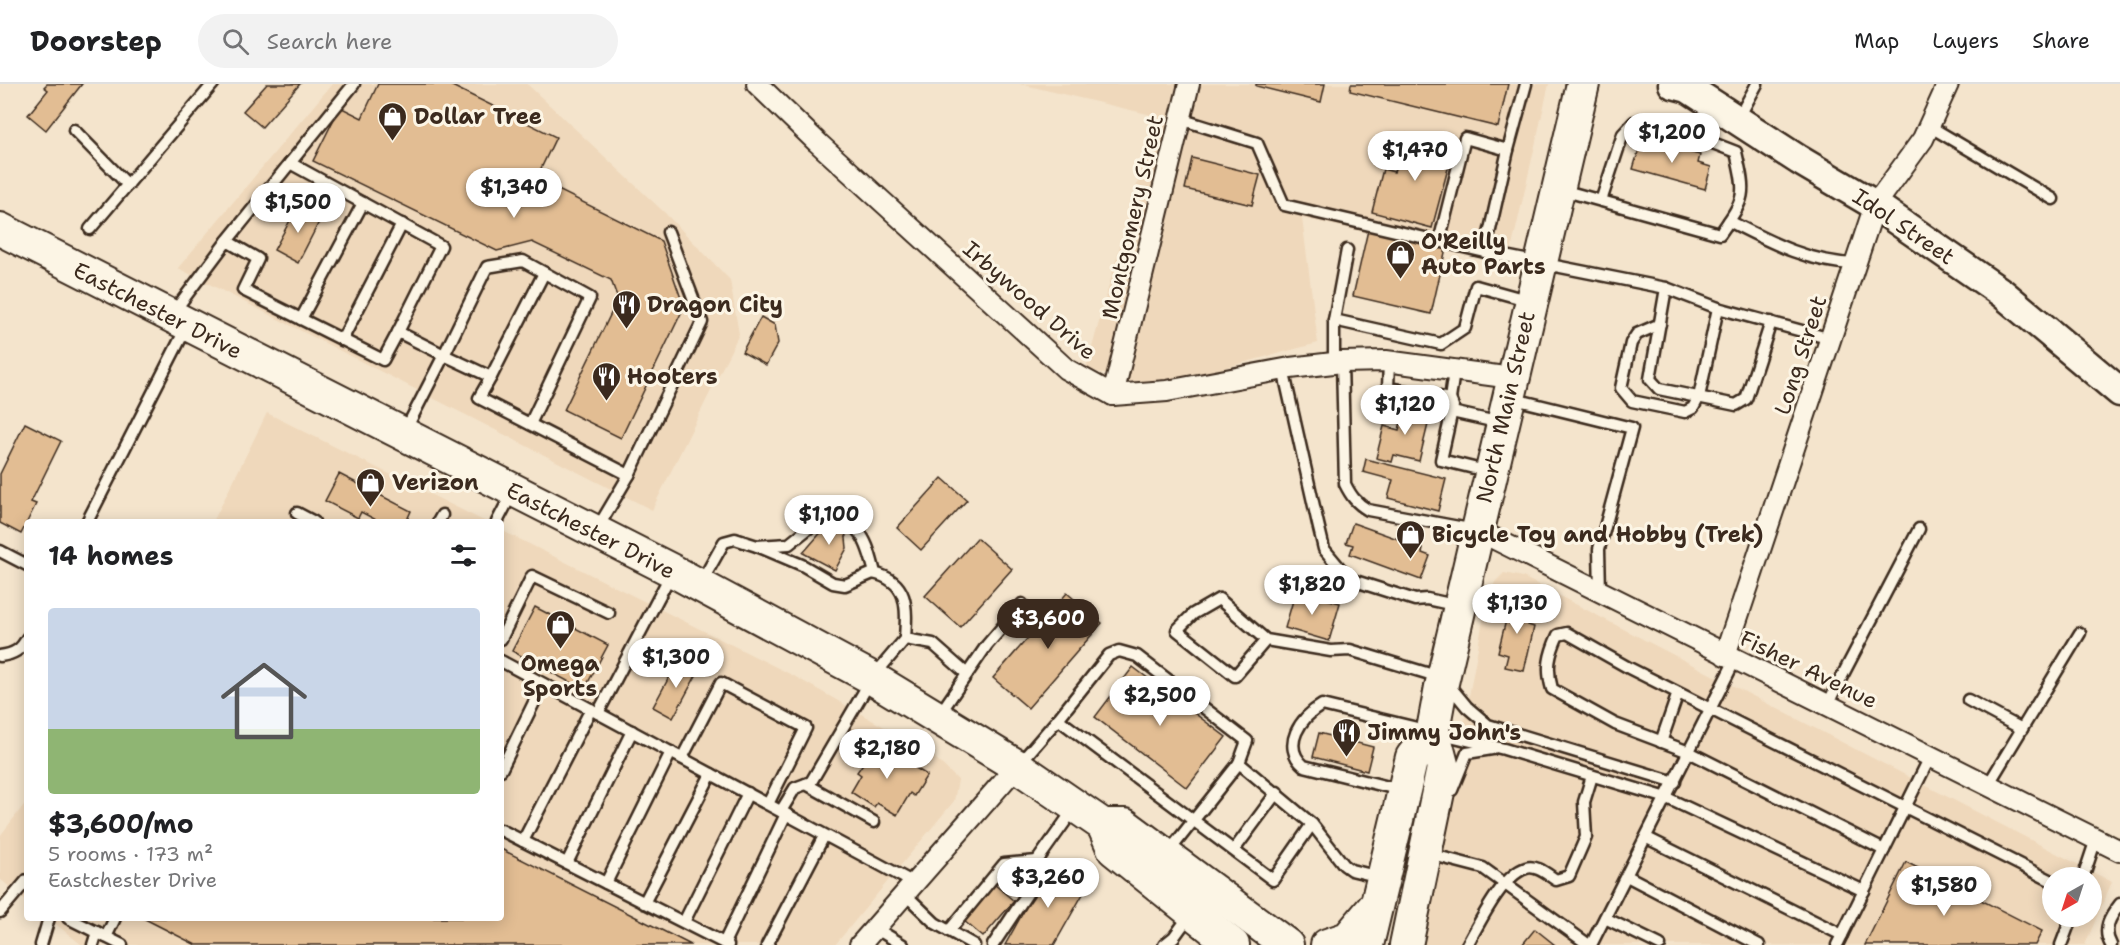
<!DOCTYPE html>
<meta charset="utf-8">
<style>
:root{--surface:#fff;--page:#f2f2f2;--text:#202124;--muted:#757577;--line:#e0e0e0;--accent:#3b2a1e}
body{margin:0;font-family:"Shantell Sans",sans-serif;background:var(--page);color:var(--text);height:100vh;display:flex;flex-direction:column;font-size:22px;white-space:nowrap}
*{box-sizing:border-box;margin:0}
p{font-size:20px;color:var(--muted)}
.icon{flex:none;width:33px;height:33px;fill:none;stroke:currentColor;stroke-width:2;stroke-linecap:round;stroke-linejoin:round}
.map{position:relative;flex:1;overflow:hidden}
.details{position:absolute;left:24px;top:435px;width:480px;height:402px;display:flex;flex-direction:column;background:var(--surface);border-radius:6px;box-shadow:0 3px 15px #0003}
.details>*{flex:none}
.needle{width:39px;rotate:219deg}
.buttons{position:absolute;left:2042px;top:783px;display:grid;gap:12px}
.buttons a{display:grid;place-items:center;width:60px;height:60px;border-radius:50%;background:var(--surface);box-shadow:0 3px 15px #0003;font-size:30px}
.price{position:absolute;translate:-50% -51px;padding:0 14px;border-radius:21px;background:#fff;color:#222;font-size:20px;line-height:39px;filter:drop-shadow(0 2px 3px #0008)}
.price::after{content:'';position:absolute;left:50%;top:36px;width:18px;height:14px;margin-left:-9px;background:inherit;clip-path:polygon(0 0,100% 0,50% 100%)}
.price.active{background:var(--accent);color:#fff}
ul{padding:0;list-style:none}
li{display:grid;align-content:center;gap:12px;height:318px;padding:0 24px}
li span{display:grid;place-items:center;height:186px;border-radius:6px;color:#555}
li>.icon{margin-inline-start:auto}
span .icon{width:108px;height:108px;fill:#fffc;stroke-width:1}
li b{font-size:26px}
h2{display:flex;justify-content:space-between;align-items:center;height:72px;padding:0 24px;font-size:26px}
header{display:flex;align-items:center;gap:36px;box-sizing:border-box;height:84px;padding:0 30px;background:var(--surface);border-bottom:2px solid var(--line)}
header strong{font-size:28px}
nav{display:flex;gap:33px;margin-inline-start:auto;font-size:21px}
.search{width:420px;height:54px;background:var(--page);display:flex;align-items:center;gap:15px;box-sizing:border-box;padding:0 21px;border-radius:33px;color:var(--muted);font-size:22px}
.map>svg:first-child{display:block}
.built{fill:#efd8bb;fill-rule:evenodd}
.building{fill:#e2bd93;stroke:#3b2a1e;stroke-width:1.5}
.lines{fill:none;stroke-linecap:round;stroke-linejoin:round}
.lane-casing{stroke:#3b2a1e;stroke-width:15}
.street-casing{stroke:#3b2a1e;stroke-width:24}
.secondary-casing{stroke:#3b2a1e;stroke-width:33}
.primary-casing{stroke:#3b2a1e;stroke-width:36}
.lane{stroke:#fcf5e5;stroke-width:10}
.street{stroke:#fcf5e5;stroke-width:20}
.secondary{stroke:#fcf5e5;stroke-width:28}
.primary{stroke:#fcf5e5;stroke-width:32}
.labels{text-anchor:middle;stroke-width:6;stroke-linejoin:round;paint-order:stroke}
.poi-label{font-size:22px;font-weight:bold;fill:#3b2a1e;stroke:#fcf5e5;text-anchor:start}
.street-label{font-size:22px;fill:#3b2a1e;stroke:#fcf5e5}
</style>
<header>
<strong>Doorstep</strong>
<div class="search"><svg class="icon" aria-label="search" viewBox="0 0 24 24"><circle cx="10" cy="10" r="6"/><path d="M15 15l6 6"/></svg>Search here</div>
<nav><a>Map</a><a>Layers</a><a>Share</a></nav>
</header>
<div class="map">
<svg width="2120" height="861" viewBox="0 0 2120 861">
<rect width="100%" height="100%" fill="#f4e4cc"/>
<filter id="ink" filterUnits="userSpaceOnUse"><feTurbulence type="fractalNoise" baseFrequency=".0167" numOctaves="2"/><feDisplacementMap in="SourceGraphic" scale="12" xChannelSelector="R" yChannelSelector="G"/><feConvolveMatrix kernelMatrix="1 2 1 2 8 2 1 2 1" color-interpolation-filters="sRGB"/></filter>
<g filter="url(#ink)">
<!-- built -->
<g class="built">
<polygon points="332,0 527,0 665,129 730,196 739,250 652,426 178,184"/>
<polygon points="1020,0 1549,0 1508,180 1302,134 1318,259 1152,303 1086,285 1156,32"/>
<polygon points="267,329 486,438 213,438"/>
<polygon points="501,446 794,592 930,669 958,696 954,717 835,861 82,861 48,834 501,834"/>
<path d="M1504,489l19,4 589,305 -27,63h-662l63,-341 9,-22zM2052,794h39v38h-39z"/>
<polygon points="27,717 27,817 0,795 0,752"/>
</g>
<!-- building -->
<g class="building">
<polygon points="47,0 82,0 46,46 28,31 48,6 44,3"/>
<polygon points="267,0 300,0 262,43 243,27"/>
<polygon points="378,0 448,0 556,53 536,95 661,157 684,223 621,354 564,326 618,215 611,196 532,158 497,167 313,77 340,23 362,34"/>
<polygon points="1256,0 1325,0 1321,18 1256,2"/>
<polygon points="1351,0 1508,0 1498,43 1350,7"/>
<polygon points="1404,49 1454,62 1432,144 1372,128 1383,85 1394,88"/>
<polygon points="1642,55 1700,71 1698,79 1711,83 1705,105 1633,85"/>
<polygon points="1192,74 1260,91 1252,121 1185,105"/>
<polygon points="298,122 321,134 298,179 274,166"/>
<polygon points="1368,146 1446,164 1431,230 1353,212"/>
<polygon points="761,233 775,241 778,259 766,281 742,268"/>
<polygon points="1405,322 1431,328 1419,377 1394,371 1392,378 1376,374 1384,342 1399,346"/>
<polygon points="25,339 61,357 31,418 36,420 21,450 0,439 0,390"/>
<polygon points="1366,375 1446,395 1438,427 1388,414 1393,396 1363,388"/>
<polygon points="339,390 411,427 406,438 380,438 361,428 358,434 325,417"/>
<polygon points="942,394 967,416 921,466 897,444"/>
<polygon points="831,437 845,444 847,464 835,486 803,469"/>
<polygon points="1353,439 1423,464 1422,469 1430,472 1421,496 1350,470 1353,461 1346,459"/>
<polygon points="977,454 1012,485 960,543 925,512"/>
<polygon points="1296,506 1340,519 1329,557 1285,544"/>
<polygon points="1067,509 1102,539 1028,624 993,594"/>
<polygon points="1511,516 1533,521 1528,541 1534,543 1524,587 1505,583 1508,571 1498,568"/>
<polygon points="535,523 608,561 584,606 512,567"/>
<polygon points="679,575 699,586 673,634 653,623"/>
<polygon points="1133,583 1226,653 1187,704 1095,633"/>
<polygon points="1319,649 1373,663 1367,687 1313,673"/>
<polygon points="877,660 927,691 914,712 910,709 897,731 877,719 874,723 851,708 861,691 857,688"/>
<polygon points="501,765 691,861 196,861 143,834 501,834"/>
<polygon points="1906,778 2042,847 2035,861 1865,861"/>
<polygon points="1050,780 1088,801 1054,861 1005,861"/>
<polygon points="994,800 1014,817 983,853 963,836"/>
<polygon points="1535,845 1555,861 1522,861"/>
</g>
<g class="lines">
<defs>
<g id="lane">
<polyline points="1180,35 1257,59 1284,121 1485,168 1666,204 1718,224 1831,255"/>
<polyline points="1738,35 1757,0"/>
<polyline points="1929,42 2053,115"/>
<polyline points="74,46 128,101"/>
<polyline points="1508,66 1526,0"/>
<polyline points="290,79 354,0"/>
<path d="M1562,106l158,44c26,-37 26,-38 16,-82l-31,-12 -71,-18 -11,12 -22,67"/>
<path d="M1729,137c41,21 80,42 127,43"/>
<polyline points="90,145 213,0"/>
<polyline points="227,157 290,79 441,162 398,248"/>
<polyline points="1439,158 1465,54 1508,66 1485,168"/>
<polyline points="1666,204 1650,295 1659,305 1736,321 1746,315 1771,238"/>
<polyline points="173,229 227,157 258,175 243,206 383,276 398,248 444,271 487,183 523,177 590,214 530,340"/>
<polyline points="301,235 363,119"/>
<polyline points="1334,236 1441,260 1465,244 1476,202 1530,217"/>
<polyline points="1660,240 1637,250 1631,259 1621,304 1632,317 1685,328 1693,324 1699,313 1718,224"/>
<polyline points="342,256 402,140"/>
<path d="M1342,278l3,122c6,12 11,19 23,26l107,20"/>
<polyline points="1389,278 1388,304 1450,315 1453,322 1441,376 1490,388"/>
<polyline points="1334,279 1334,236 1347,166"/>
<polyline points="1283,285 1318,440 1324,465 1349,495 1415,516 1427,515 1459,522"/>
<polyline points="491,293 544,189"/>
<polyline points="1510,314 1632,344 1599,465 1600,508"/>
<polyline points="1450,315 1454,287"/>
<polyline points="1452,328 1501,339"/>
<polyline points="405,347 444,271 491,293 479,314 629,391"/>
<polyline points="297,429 314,438"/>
<polyline points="87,438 186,244"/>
<polyline points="438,438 442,431"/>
<polyline points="497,438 512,409"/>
<polyline points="597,445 629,391 702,238 668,148"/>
<polyline points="0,467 27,481"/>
<path d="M875,489c-8,-32 -13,-48 -46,-61l-40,32 -32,2 45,19 31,18 12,2 28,-12c36,8 34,34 32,66"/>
<polyline points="701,499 724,458 735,455 757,462"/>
<polyline points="501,555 532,492 609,529"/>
<polyline points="1266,556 1219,515 1193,530 1177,546 1235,592 1266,556 1331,567 1350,566 1443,594 1467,623 1488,641 1675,698"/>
<path d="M0,572c14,-2 21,-6 27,-18"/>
<polyline points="501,577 914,799"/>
<polyline points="1968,616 2022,645"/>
<polyline points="1827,621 1919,445"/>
<polyline points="598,629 671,490"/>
<polyline points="939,631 987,561 1022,520"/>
<polyline points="1058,635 1109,571 1119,567 1137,572 1247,657 1239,679"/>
<polyline points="1661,658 1678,609"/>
<polyline points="682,674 721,599 806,644 768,720"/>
<polyline points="1020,679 1058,635 1273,796 1312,740"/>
<polyline points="501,686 543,600"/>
<polyline points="806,700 874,738"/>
<polyline points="1988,701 2080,549"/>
<path d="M1401,706l-97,-24c-24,-20 -3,-49 18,-61l182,44 163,49 197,93"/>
<polyline points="1452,706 1467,669 1492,665"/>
<polyline points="781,727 795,704 811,698 872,594 905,555 933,560 967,590"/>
<polyline points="501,746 728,861"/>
<polyline points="1647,754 1842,851"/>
<polyline points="523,757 591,625"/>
<polyline points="1234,766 1277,708"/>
<path d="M1884,766l-195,-98 -74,-28 -63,-35c-6,-21 -3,-34 6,-54l9,-2 62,35 423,213"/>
<polyline points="1167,770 1239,679 1312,740 1344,781 1351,786 1380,793"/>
<polyline points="1429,770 1483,784 1589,861"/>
<polyline points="567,779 632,647"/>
<polyline points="1627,792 1759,861"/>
<polyline points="2083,794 2096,755"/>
<polyline points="606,799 671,668"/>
<polyline points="905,810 935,839 974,861"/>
<polyline points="644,819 711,690"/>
<polyline points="0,828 27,796"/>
<polyline points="68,834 122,861"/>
<polyline points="1605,834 1660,861"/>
<polyline points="684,838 748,709"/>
<polyline points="875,844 903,861"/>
<polyline points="949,847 1004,780 1037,777"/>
<polyline points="106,853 115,834"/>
<polyline points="724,859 786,730"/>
<polyline points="41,861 49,834"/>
<polyline points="93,861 97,848"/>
<polyline points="767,861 824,752"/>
<polyline points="993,861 1039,792 1037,777 1074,725"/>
<polyline points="1164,861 1174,853 1190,831"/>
<path d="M1467,861c12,-21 35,-70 59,-77 10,-4 22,7 30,12l13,-4 17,-39 -2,-35 8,-26"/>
<polyline points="1591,861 1735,576"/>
<polyline points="1837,861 1930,673"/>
<polyline points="2061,861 2072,832"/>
<path d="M2111,861c-9,-16 -1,-28 9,-41"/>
</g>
<g id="street">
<polyline points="757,0 817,58 1066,285 1113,311 1167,307 1290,284 1342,278 1386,277 1512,294"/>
<polyline points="1113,311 1189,0"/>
<polyline points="1477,446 2120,767"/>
<polyline points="1725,571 1875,121 1923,55 1948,0"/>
<polyline points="860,861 1017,682"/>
</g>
<polyline id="secondary" points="1673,0 1688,4 1799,76 1875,121 2002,209 2120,308"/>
<g id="primary">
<polyline points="0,145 673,487 872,594 1017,682 1103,741 1114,766 1233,861"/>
<polyline points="1103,741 1125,741 1287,861"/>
<polyline points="1327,861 1348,854 1374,823"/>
<polyline points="1367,861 1412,673 1433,646"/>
<polyline points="1406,861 1443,684 1433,646 1441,603 1583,0"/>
</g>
</defs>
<!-- lane casing -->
<use href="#lane" class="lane-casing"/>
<!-- street casing -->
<use href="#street" class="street-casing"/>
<!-- secondary casing -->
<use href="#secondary" class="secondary-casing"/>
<!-- primary casing -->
<use href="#primary" class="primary-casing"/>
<!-- lane -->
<use href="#lane" class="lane"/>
<!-- street -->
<use href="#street" class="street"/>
<!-- secondary -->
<use href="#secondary" class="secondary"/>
<!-- primary -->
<use href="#primary" class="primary"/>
</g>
</g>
<!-- icons -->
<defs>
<symbol id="shop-pin" viewBox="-11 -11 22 30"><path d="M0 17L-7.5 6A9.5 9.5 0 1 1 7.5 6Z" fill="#3b2a1e" stroke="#fcf5e5"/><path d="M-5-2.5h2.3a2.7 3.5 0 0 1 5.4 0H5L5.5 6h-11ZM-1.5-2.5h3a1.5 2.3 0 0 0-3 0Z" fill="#fff"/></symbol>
<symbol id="restaurant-pin" viewBox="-11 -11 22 30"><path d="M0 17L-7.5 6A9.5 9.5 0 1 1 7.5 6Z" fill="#3b2a1e" stroke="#fcf5e5"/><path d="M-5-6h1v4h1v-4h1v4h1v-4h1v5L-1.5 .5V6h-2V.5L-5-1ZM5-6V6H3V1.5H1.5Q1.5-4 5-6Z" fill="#fff"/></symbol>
</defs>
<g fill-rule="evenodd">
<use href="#shop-pin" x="376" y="16" width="33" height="45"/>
<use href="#shop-pin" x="1384" y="154" width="33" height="45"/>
<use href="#restaurant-pin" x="610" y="204" width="33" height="45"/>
<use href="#restaurant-pin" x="590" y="276" width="33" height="45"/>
<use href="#shop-pin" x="354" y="382" width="33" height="45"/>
<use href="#shop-pin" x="1394" y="434" width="33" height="45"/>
<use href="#shop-pin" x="544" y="524" width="33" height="45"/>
<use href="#restaurant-pin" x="1330" y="632" width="33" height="45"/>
</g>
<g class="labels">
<!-- poi labels -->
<g class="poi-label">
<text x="414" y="40">Dollar Tree</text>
<text x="1421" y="165">O'Reilly<tspan x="1421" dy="25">Auto Parts</tspan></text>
<text x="647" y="228">Dragon City</text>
<text x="627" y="300">Hooters</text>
<text x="392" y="406">Verizon</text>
<text x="1432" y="458">Bicycle Toy and Hobby (Trek)</text>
<text x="560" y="587" text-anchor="middle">Omega<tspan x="560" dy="25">Sports</tspan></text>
<text x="1367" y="656">Jimmy John's</text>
</g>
<!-- street labels -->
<g class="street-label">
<text transform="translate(1132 133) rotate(-77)" y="8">Montgomery Street</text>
<text transform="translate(1904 142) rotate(34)" y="8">Idol Street</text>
<text transform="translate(1030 216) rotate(41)" y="8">Irbywood Drive</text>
<text transform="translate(158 226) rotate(27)" y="8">Eastchester Drive</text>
<text transform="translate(1800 271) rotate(-72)" y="8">Long Street</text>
<text transform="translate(1505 323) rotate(-77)" y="8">North Main Street</text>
<text transform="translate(591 446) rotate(27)" y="8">Eastchester Drive</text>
<text transform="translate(1809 585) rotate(26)" y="8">Fisher Avenue</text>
</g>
</g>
</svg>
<div class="buttons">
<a><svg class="needle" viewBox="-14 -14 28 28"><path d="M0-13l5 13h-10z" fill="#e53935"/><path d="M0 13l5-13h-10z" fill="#757577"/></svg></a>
</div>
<b class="price" style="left:1672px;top:80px">$1,200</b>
<b class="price" style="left:1415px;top:98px">$1,470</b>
<b class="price" style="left:514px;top:135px">$1,340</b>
<b class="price" style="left:298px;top:150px">$1,500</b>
<b class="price" style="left:1405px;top:352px">$1,120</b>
<b class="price" style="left:829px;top:462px">$1,100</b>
<b class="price" style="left:1312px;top:532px">$1,820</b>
<b class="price" style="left:1517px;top:551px">$1,130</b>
<b class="price active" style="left:1048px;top:566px">$3,600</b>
<b class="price" style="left:676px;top:605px">$1,300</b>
<b class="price" style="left:1160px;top:643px">$2,500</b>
<b class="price" style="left:887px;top:696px">$2,180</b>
<b class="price" style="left:1048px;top:825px">$3,260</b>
<b class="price" style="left:1944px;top:833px">$1,580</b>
<section class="details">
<h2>14 homes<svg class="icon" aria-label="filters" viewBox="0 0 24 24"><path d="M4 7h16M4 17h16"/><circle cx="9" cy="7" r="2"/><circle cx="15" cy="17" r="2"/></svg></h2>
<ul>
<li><span style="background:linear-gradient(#c9d6e8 65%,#8fb573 0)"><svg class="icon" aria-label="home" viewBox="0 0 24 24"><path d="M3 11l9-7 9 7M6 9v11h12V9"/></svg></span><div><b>$3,600/mo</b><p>5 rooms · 173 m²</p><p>Eastchester Drive</p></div></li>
</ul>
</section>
</div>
